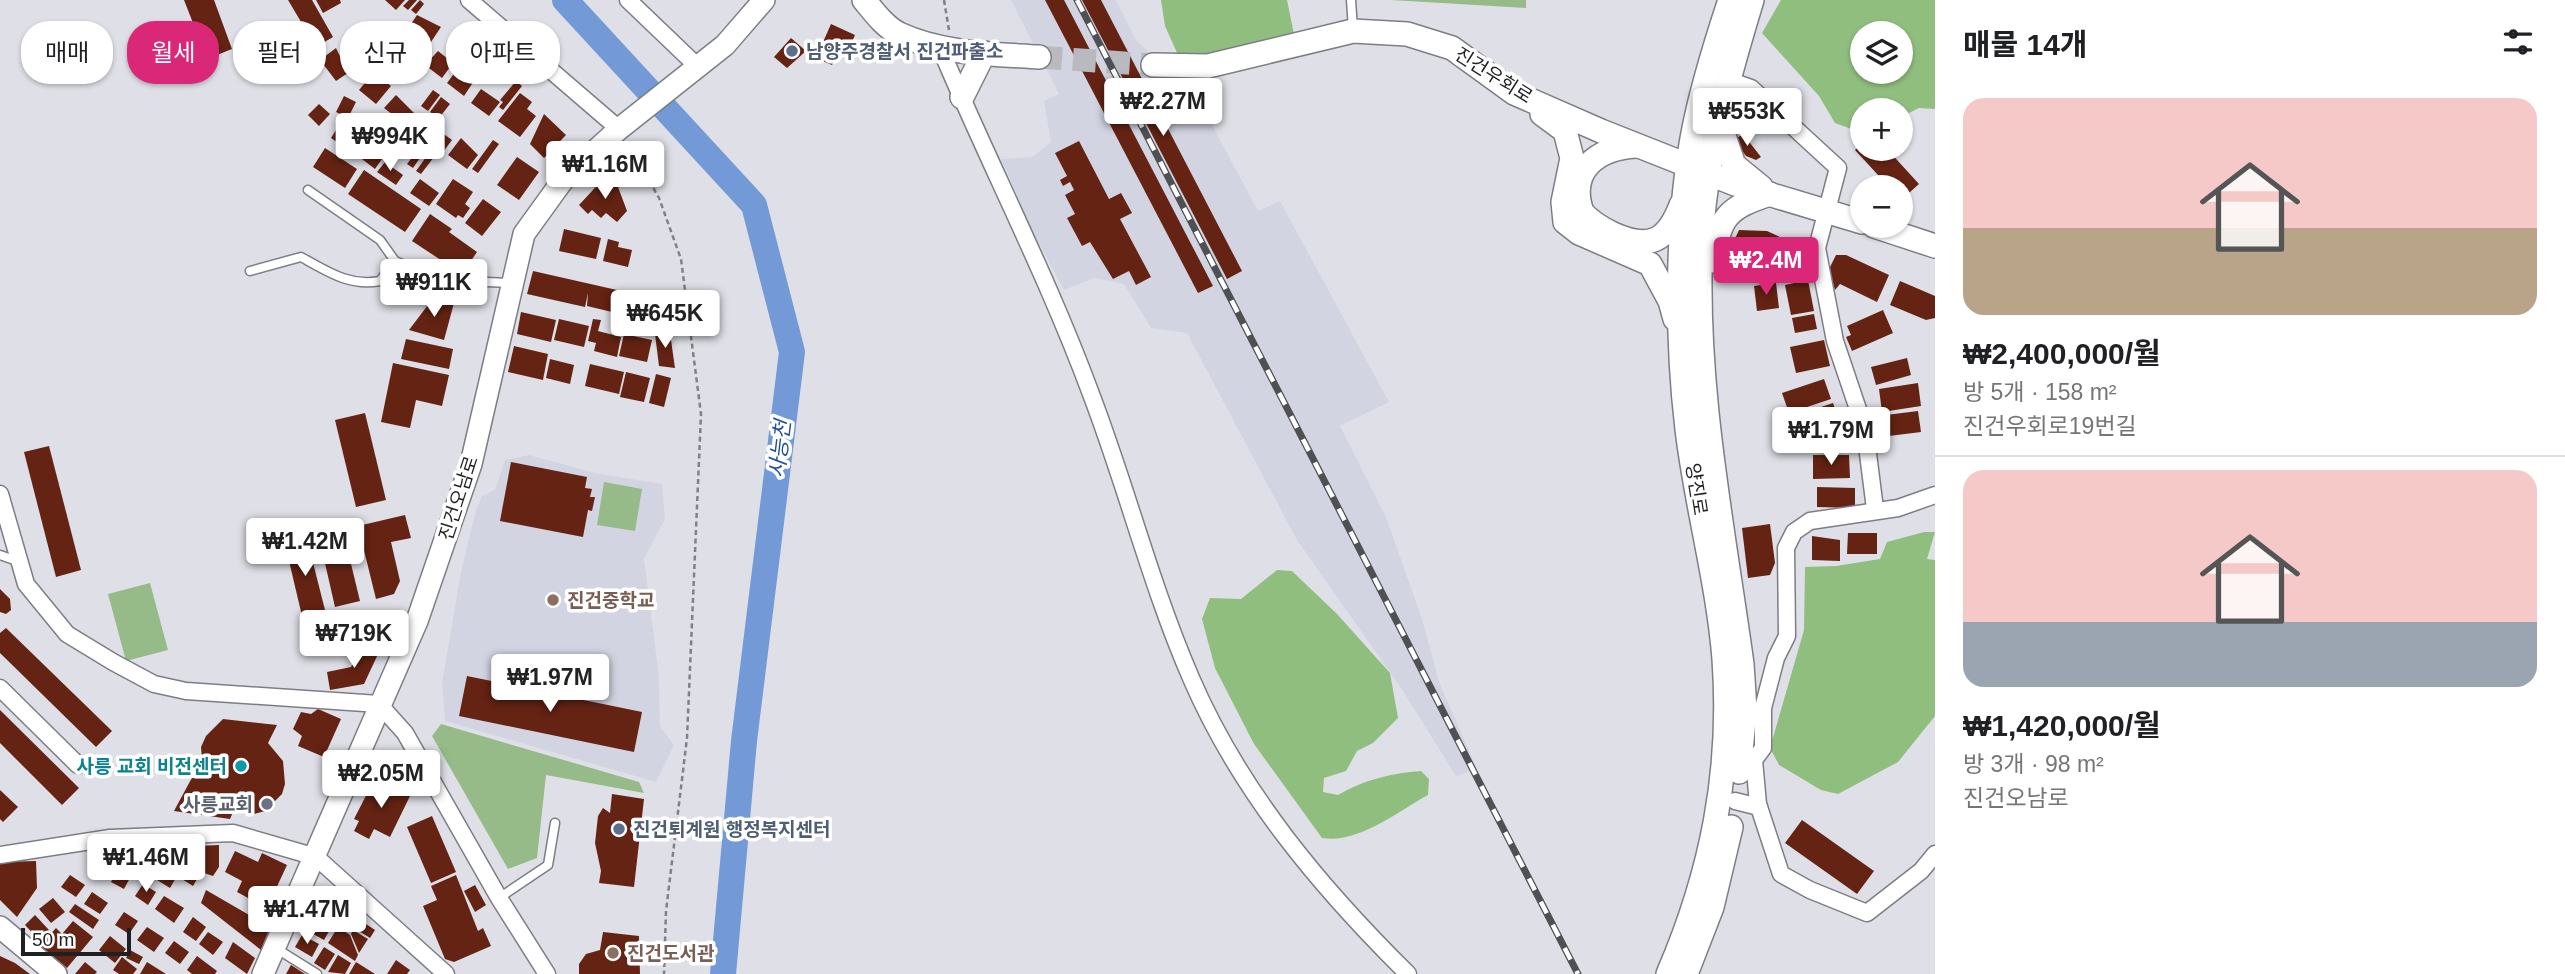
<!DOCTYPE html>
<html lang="ko">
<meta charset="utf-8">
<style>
:root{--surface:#fff;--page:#f2f2f2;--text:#202124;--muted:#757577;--line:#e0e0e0;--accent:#db2777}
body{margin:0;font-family:Arial,"Noto Sans KR",sans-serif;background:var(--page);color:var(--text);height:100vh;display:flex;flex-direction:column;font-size:26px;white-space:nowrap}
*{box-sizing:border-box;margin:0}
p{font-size:23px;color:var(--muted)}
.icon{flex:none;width:38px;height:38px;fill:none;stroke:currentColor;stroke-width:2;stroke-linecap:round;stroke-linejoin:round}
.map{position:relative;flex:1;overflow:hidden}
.details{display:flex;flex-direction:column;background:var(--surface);width:630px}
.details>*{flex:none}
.top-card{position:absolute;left:21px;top:21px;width:665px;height:63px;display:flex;gap:14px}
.tools{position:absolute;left:1850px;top:21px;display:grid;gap:14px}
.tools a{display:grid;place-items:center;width:63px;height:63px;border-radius:50%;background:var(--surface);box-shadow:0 2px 5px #0004;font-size:35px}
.scale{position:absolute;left:21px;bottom:18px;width:110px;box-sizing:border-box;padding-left:7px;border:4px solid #1f2022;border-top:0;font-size:19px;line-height:24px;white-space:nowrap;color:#1f2022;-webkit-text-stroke:5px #fff;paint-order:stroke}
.price{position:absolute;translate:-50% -60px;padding:0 16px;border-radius:7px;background:#fff;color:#222;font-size:23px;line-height:46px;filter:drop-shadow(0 2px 4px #0008)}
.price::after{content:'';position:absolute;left:50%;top:42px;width:21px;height:16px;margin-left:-10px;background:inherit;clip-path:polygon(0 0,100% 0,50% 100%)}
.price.current{background:var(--accent);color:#fff}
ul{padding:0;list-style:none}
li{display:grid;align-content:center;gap:14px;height:371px;padding:0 28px}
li+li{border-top:2px solid var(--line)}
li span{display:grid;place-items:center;height:217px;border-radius:21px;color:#555}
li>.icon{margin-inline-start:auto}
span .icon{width:126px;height:126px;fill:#fffc;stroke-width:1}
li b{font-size:30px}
h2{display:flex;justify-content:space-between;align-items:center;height:84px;padding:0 28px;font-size:30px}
.chip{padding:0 24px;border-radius:28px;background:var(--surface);box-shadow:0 2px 5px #0004;font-size:24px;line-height:63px}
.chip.current{background:var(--accent);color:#fff}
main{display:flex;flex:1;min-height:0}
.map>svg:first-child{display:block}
.built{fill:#d2d4e2}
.green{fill:#96bb89}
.forest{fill:#90be7f;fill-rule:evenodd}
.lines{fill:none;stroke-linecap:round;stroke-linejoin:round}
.river{stroke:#739ad6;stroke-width:26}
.building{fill:#652313}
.secondary-tunnel{stroke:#b9bac0;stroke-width:23;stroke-dasharray:23 11;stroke-linecap:butt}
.service-casing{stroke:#7d7e85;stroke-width:11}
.minor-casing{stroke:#7d7e85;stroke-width:19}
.tertiary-casing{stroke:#7d7e85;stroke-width:24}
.secondary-casing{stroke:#7d7e85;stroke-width:26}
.path{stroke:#808186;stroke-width:2.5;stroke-dasharray:5 3.5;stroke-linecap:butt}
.service{stroke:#fff;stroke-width:8}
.minor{stroke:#fff;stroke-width:16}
.tertiary{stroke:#fff;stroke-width:21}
.secondary{stroke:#fff;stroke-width:23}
.rail-casing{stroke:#4f5053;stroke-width:7}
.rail{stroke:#fff;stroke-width:4.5;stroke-dasharray:13;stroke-linecap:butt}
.service-dot{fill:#5c6f8a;stroke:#fff;stroke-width:2.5}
.education-dot{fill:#8d6e63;stroke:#fff;stroke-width:2.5}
.culture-dot{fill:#0f9aa8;stroke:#fff;stroke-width:2.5}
.worship-dot{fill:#6b7280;stroke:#fff;stroke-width:2.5}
.labels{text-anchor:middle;stroke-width:7;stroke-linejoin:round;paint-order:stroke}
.service-label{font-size:19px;font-weight:bold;fill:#4e5e75;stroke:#fff;text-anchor:start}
.street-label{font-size:19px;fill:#1f2022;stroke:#fff}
.education-label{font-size:19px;font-weight:bold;fill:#785e54;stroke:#fff;text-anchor:start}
.culture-label{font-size:19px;font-weight:bold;fill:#0d838f;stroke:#fff;text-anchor:end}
.worship-label{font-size:19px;font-weight:bold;fill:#5b616d;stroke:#fff;text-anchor:end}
.water-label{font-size:21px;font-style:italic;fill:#225099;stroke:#fff}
</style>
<main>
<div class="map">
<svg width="1935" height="974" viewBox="0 0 1935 974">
<rect width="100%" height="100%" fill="#dfe0e7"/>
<!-- built -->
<g class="built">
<polygon points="1011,0 1116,0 1136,40 1197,97 1258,211 1280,201 1389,402 1340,426 1386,517 1423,622 1439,682 1477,769 1456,776 1401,688 1297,540 1187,333 1151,328 1124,284 1094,278 1064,290 1034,234 1001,159 1032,157 1051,142 1044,101 1059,94"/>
<polygon points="529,455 595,473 662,484 665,519 644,559 659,676 660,726 674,745 656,782 445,721 442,683 461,572 476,510 482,496 495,490 505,460"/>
</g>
<!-- green -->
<g class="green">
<polygon points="1391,0 1526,0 1526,8"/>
<polygon points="604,482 642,489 635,531 597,525"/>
<polygon points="150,583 168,650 126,661 108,594"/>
<polygon points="441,724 639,782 644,793 546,775 537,858 508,869 432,736"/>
</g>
<!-- forest -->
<g class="forest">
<polygon points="1161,0 1287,0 1294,34 1209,60 1178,55 1165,26"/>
<path d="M1781,0h154v109l-16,-1 -18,9 -1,-7h-38v23l-27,-10 -16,-27 -57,-63zM1900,33v39h-38v-39z"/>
<polygon points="1924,532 1935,532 1927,559 1935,560 1935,716 1898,762 1838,794 1821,790 1779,765 1770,748 1804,630 1805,567 1836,566 1880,559 1887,542"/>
<path d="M1277,570l15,1 45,43 53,59 8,45 -25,25 -16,8 -11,20 -22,7 -1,14 15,3c25,-15 54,-22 83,-24l8,8 -1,16c-31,17 -70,49 -106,43l-68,-94 -39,-76 -13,-49 8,-21 31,1z"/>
</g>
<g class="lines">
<!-- river -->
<polyline class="river" points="565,0 754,205 792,352 744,741 723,974"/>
</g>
<!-- building -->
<g class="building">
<polygon points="184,0 214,0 232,49 207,59"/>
<polygon points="288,0 312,0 333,37 316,47"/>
<polygon points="316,0 340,0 341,3 323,13"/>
<polygon points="385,0 405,0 396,10"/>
<polygon points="409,0 417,0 408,10 403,6"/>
<polygon points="420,0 424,4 416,14 411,10"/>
<polygon points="1045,0 1064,0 1213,286 1198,293"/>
<polygon points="1082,0 1101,0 1242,271 1227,279"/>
<polygon points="417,15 441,27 431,42 409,27"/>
<polygon points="369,21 387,33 375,49 357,35"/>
<polygon points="831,24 855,35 847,53 839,49 832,65 816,58"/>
<polygon points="457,31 472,43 457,62 450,57 459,45 450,39"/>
<polygon points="791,38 806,51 787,68 774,57"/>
<polygon points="336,48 348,73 336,81 320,60"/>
<polygon points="438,51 453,63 442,78 425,65"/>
<polygon points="491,59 497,64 482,83 476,78"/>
<polygon points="456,71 474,81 464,96 447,83"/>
<polygon points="374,72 391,86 376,104 359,90"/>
<polygon points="516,81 522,86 503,110 499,107 503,102 500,100"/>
<polygon points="481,89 500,102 489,116 471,103"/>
<polygon points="433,90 440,95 428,111 421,106"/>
<polygon points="520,93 532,102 527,109 536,116 520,137 498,121"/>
<polygon points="396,95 415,114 406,125 384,108"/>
<polygon points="344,96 356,102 348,118 336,112"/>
<polygon points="441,97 450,104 439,118 430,112"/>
<polygon points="319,104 330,114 319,126 308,115"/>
<polygon points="544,114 566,135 544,158 530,144"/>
<polygon points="338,127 356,139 349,150 331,138"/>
<polygon points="434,127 452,140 443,152 425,139"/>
<polygon points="1743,134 1761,157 1756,160 1746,156 1737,144 1737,138"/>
<polygon points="461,138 478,155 467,169 448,155"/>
<polygon points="493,140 499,144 478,173 472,169"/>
<polygon points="1079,141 1109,199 1121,193 1132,213 1120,219 1151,277 1136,285 1129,271 1113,279 1090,242 1082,246 1067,218 1075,214 1065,195 1074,190 1070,182 1063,186 1060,180 1067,176 1055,153"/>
<polygon points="362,142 384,156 375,169 354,153"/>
<polygon points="1862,143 1862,149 1887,149 1919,184 1900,201 1900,187 1889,187 1855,150"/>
<polygon points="325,148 357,169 345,188 313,167"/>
<polygon points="417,151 422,155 413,168 407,164"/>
<polygon points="429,153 434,157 421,174 416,171"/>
<polygon points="517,157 539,172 519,200 497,185"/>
<polygon points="385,162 403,175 396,185 377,172"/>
<polygon points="364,170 421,209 405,232 348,194"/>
<polygon points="606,176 618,187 627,211 617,222 606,213 601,218 592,210 588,214 579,205"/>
<polygon points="420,179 439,193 429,206 410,193"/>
<polygon points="453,179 473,192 465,204 470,208 463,218 458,215 456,218 436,204"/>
<polygon points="483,199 501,212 482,236 465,223"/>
<polygon points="430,214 452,229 449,232 477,252 462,274 412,241"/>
<polygon points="564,229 601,238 596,259 559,251"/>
<polygon points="1739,230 1767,231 1784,239 1778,250 1762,255 1759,262 1747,256 1750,251 1733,243"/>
<polygon points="608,239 619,242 618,247 632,250 628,267 603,261"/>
<polygon points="1836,255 1846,255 1889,275 1877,302 1840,284 1835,290 1829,269"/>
<polygon points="533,271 617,290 612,312 587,306 588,293 585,307 527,294"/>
<polygon points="1808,280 1814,311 1791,315 1785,285"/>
<polygon points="1900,281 1935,296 1935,318 1926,320 1890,305"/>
<polygon points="1776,283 1779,308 1757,311 1754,286"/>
<polygon points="618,291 639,295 647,305 644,317 613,310"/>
<polygon points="434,297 454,303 444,340 409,330"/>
<polygon points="1883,310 1893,333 1852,351 1846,337 1851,335 1847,326"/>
<polygon points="521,312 556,320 551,342 517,334"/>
<polygon points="1814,314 1817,329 1795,333 1792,318"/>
<polygon points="559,319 589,326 584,347 554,340"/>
<polygon points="593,319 601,320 598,331 621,337 617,357 594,351 596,343 588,341"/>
<polygon points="670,333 675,368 659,366 655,334"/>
<polygon points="624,334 652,340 647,362 619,356"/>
<polygon points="406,339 453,349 449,369 401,359"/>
<polygon points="1824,340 1830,366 1796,373 1790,347"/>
<polygon points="514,346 548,354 543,380 508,372"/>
<polygon points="1907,358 1911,375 1876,385 1871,367"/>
<polygon points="550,359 574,365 570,384 546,378"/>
<polygon points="393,363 449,375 442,406 416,400 410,428 381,422"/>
<polygon points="590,364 624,372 619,394 585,386"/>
<polygon points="626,372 650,378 644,402 620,397"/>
<polygon points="656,374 671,378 664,407 649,403"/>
<polygon points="1824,379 1831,399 1789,413 1782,393"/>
<polygon points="1918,383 1921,406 1882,412 1879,389"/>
<polygon points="1833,403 1840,423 1798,437 1791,417"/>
<polygon points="1918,411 1921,432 1889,436 1886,415"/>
<polygon points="365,413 386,500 356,507 335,420"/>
<polygon points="1816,436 1845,438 1844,449 1815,447"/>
<polygon points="49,446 81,570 56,577 24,452"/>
<polygon points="1813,455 1849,455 1850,478 1813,479"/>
<polygon points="511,462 587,477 585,488 592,489 590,497 595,497 592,511 588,510 583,537 500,521"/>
<polygon points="1817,487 1855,488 1855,508 1817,507"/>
<polygon points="405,515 411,538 391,542 400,581 394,594 376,599 358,526"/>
<polygon points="1770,524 1775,563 1770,575 1748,578 1742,528"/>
<polygon points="343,531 360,601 335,607 319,537"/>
<polygon points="1848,533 1877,533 1877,554 1847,554"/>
<polygon points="1812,536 1840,540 1840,561 1812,560"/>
<polygon points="307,539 325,610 302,616 285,544"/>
<polygon points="0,589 10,599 11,610 6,614 0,612"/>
<polygon points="6,628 112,731 96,747 0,653 0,633"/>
<polygon points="362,644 379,652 364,684 330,690 327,672 351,667"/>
<polygon points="467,676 642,712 634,752 459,716"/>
<polygon points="318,709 341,719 324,757 298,746 302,736 293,729 301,712 311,714"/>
<polygon points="0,710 79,788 62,805 0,743"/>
<polygon points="223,719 277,725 268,743 283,761 285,784 282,794 265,811 254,814 233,812 230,819 174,811 202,759 201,747 206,736"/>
<polygon points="375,778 410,796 390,837 374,829 369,839 354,831 359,821 354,819"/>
<polygon points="0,790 18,807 3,822 0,819"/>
<polygon points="612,794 644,799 634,887 599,883 601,871 595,843 598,816 603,808 610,813"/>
<polygon points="432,816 456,872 431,883 407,827"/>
<polygon points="1802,820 1874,871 1857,894 1785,843"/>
<polygon points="219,845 219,867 213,876 201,872 193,886 177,876 170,888 131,864 130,849"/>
<polygon points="235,851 258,862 262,853 287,865 267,908 237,892 242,881 225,872"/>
<polygon points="36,861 37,888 17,917 0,900 0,862"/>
<polygon points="120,865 133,872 124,889 111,882"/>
<polygon points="70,875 85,885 76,897 61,887"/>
<polygon points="456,875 478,931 483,928 491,946 454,962 445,959 423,906 437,900 431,886"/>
<polygon points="143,884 156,892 148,905 135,896"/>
<polygon points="475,885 486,905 475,912 464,891"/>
<polygon points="206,890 270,927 261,950 201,903"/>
<polygon points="92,892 108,903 100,914 84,904"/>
<polygon points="324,895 342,915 337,923 315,910"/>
<polygon points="164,896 184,908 174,923 155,909"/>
<polygon points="53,898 65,912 51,923 39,909"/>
<polygon points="75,904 99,920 93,929 69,912"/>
<polygon points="124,912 138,921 129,934 115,925"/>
<polygon points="35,915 49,930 39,940 25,925"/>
<polygon points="314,916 332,926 324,940 306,930"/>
<polygon points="193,917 206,927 196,941 183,932"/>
<polygon points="360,920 375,930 370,938 354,928"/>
<polygon points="73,921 93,937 67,968 40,946 56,928 62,934"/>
<polygon points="147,927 164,938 154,952 137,940"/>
<polygon points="338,927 350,935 358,955 355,961 328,943"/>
<polygon points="353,930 368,939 359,953 351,934"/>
<polygon points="208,932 223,942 213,955 199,944"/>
<polygon points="603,932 639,936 640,974 579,974 579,964 586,954 600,950"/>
<polygon points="302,935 319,944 312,957 295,947"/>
<polygon points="110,936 126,949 115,963 99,950"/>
<polygon points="174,941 189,952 180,964 165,953"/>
<polygon points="233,942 255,958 247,974 225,958"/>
<polygon points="324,947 335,954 325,970 314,963"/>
<polygon points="130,950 143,957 139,964 126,958"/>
<polygon points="338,955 351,963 345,974 328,972"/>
<polygon points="0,956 15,963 30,974 0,974"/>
<polygon points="197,956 217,971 215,974 192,974 187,970"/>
<polygon points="122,957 137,969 133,974 119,974 113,970"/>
<polygon points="396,960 410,970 407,974 387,974"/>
<polygon points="85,962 97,972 95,974 75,974"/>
<polygon points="147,962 166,974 140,974"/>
<polygon points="356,962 375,974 349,974"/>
<polygon points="291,965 305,974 286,974"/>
</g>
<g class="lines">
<!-- secondary-tunnel -->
<polyline class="secondary-tunnel" points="1039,57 1153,65"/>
<defs>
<g id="service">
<polyline points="1351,0 1353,29"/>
<polyline points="308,190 380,240 395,261 440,280 512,283"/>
<path d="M250,271l51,-14c26,14 48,30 79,24l15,-20"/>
<polyline points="0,555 20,562"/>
<polyline points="499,898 548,865 555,823"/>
<polyline points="277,949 317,974"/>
</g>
<g id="minor">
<polyline points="469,0 619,129"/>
<polyline points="628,0 698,67"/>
<path d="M939,45c49,117 108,230 152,349 36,94 60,192 100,284 49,114 130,210 217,296"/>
<polyline points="1728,80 1751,88 1838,168 1817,248 1835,341 1865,430 1875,509"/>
<polyline points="0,494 26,584 67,634 113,662 154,684 186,691 379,704 405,733 499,898 547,974"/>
<polyline points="1935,495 1898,508 1810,521 1794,532 1786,548 1787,636 1776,658 1763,708 1763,748 1754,760 1758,804 1781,874 1810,890 1867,913 1921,871 1935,854"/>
<polyline points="0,688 78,765"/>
<polyline points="1735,801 1759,807"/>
<polyline points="0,855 110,838 233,833 316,857 446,974"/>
</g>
<g id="tertiary">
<polyline points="0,927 56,974"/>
<polyline points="263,974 417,621 471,464 524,234 563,180 619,129 725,45 764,0"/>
</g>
<g id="secondary">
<path d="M864,0c10,12 21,27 35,34 43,20 94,20 140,23"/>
<polyline points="1153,65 1208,66 1353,31 1407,34 1452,48 1514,93 1601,131 1735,184 1862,222"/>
<polyline points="962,97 984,53"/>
<polyline points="1542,114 1565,131 1572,158 1563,202 1565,222 1579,233 1650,264 1670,301 1675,319"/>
<polyline points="1719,121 1734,165 1761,187"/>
<path d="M1636,146c-37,2 -69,23 -54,66 8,10 19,16 31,22 36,16 54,8 68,-29"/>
<polyline points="1874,226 1935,246"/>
<path d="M1713,261c7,-45 14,-53 57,-67"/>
<path d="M1739,772l6,-62 -3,-46c-19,-138 -48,-281 -41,-421 4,-83 27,-164 51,-243"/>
<path d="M1668,974c44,-102 64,-203 56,-315 -6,-77 -28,-153 -37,-230 -11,-92 -11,-211 7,-301 9,-44 22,-86 36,-128"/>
<polyline points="1686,974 1712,907 1731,827"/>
</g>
</defs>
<!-- service casing -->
<use href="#service" class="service-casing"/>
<!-- minor casing -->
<use href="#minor" class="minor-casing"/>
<!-- tertiary casing -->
<use href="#tertiary" class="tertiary-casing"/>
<!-- secondary casing -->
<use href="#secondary" class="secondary-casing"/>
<!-- path -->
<g class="path">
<polyline points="944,0 949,30"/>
<polyline points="628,144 659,198 681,259 701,414 687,738 666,911 664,974"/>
</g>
<!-- service -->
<use href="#service" class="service"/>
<!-- minor -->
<use href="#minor" class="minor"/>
<!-- tertiary -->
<use href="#tertiary" class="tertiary"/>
<!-- secondary -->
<use href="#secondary" class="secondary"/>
<defs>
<polyline id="rail" points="1077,0 1578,974"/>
</defs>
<!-- rail casing -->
<use href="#rail" class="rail-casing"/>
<!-- rail -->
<use href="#rail" class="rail"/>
</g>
<!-- markers -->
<g class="service-dot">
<circle cx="792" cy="51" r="7"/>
<circle cx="619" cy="829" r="7"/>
</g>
<g class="education-dot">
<circle cx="553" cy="600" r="7"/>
<circle cx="613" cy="953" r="7"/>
</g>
<circle class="culture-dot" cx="241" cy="766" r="7"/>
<circle class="worship-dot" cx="267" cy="804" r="7"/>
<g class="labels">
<!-- service labels -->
<g class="service-label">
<text x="806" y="58">남양주경찰서 진건파출소</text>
<text x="633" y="836">진건퇴계원 행정복지센터</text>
</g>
<!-- street labels -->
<g class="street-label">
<text transform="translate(1494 75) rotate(32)" y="7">진건우회로</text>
<text transform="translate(1697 489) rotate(81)" y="7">양진로</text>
<text transform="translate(458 498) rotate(-72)" y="7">진건오남로</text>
</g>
<!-- education labels -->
<g class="education-label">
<text x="567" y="607">진건중학교</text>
<text x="627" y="960">진건도서관</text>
</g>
<!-- culture labels -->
<g class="culture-label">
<text x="227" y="773">사릉 교회 비전센터</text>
</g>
<!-- worship labels -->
<g class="worship-label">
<text x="253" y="811">사릉교회</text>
</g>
<!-- water labels -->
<g class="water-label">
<text transform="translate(780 449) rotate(-83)" y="7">사능천</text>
</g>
</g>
</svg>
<div class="tools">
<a><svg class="icon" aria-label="layers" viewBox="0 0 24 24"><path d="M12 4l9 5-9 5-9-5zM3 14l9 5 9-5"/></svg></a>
<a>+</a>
<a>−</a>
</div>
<div class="scale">50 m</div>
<b class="price" style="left:1163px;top:138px">₩2.27M</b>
<b class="price" style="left:1747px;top:148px">₩553K</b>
<b class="price" style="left:390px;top:173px">₩994K</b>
<b class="price" style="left:605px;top:201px">₩1.16M</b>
<b class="price current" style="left:1766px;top:297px">₩2.4M</b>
<b class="price" style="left:434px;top:319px">₩911K</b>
<b class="price" style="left:665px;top:350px">₩645K</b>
<b class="price" style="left:1831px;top:467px">₩1.79M</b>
<b class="price" style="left:305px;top:578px">₩1.42M</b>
<b class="price" style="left:354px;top:670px">₩719K</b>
<b class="price" style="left:550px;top:714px">₩1.97M</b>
<b class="price" style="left:381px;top:810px">₩2.05M</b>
<b class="price" style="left:146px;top:894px">₩1.46M</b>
<b class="price" style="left:307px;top:946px">₩1.47M</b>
<div class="top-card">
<a class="chip">매매</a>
<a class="chip current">월세</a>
<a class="chip">필터</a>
<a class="chip">신규</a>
<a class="chip">아파트</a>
</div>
</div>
<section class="details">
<h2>매물 14개<svg class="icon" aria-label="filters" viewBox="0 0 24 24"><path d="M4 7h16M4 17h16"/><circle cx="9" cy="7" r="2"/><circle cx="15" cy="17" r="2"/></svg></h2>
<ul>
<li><span style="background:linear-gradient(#f6c9c9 60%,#b9a48a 0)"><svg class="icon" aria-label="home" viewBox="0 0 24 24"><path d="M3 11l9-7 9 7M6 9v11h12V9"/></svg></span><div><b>₩2,400,000/월</b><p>방 5개 · 158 m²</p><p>진건우회로19번길</p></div></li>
<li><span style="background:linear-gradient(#f6c9c9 70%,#9aa5b1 0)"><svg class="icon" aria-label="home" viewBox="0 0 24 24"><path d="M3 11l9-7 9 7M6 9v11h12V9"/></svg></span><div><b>₩1,420,000/월</b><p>방 3개 · 98 m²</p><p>진건오남로</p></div></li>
</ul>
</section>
</main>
